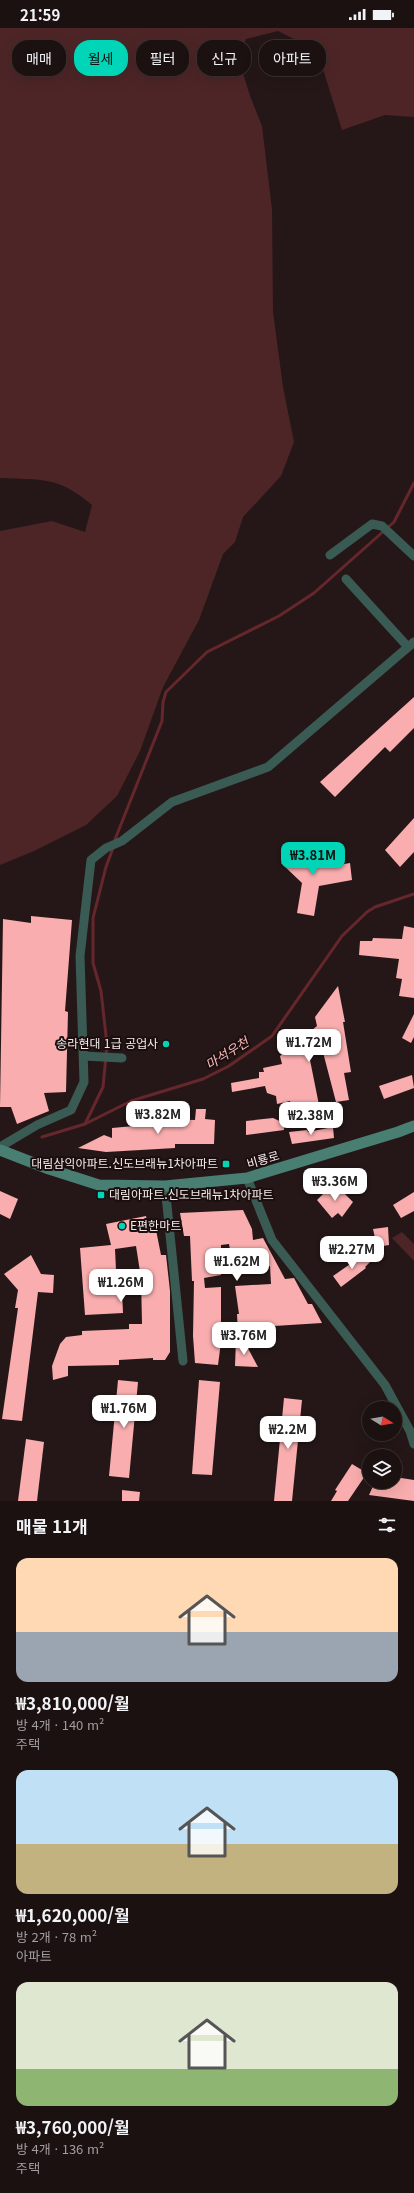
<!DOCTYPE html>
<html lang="ko">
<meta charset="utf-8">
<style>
:root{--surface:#1c1111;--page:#251a1a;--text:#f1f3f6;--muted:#a09d9f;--line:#3a3131;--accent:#00d5b7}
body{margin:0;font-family:Georgia,"Noto Sans KR",serif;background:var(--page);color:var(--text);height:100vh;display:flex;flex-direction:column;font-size:15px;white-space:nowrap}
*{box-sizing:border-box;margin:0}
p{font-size:13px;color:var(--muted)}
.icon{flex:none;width:22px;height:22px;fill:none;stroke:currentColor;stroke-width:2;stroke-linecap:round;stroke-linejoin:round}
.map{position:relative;height:1473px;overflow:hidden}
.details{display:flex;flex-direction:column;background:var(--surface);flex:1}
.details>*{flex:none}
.hud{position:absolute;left:12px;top:12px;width:390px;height:36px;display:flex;gap:8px}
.needle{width:26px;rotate:101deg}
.tools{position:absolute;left:362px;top:1373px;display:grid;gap:8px}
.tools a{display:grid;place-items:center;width:40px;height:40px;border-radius:50%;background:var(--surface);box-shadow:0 4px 16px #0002,0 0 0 1px var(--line);font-size:20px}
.price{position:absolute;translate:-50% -34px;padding:0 9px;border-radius:8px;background:#fff;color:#222;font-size:13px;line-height:26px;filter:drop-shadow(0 1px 2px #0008)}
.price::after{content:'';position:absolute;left:50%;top:24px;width:12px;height:9px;margin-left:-6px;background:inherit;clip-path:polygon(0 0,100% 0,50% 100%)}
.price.current{background:var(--accent);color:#111}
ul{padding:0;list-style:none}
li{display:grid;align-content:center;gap:8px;height:212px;padding:0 16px}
li span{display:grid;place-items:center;height:124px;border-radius:12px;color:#555}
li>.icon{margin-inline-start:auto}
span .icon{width:72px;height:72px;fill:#fffc;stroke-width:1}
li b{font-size:17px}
h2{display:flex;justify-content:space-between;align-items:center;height:48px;padding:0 16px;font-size:17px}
.pill{padding:0 14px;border-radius:16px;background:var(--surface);box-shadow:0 4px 16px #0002,0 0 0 1px var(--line);font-size:14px;line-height:36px}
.pill.current{background:var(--accent);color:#111}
.status{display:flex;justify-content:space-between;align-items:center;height:28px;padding:0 20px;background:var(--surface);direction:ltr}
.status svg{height:11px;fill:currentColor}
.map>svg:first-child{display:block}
.green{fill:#4d2527}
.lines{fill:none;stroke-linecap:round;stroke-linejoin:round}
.stream{stroke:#66272c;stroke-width:3}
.building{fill:#f9adae}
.minor{stroke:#3a5b53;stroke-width:9}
.secondary{stroke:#497f73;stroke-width:11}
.poi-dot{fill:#00d5b7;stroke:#1b0e0e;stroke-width:1.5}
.labels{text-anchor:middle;stroke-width:4;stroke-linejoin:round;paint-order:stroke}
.poi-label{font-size:12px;fill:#f6ebeb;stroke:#1b0e0e;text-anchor:end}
.street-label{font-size:12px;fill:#f6ebeb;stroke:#1b0e0e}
.water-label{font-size:13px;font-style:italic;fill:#f8baba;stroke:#1b0e0e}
</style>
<div class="status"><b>21:59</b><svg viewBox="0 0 49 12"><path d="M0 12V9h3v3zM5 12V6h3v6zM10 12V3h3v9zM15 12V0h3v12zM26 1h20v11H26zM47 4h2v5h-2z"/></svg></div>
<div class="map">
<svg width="414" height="1473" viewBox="0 0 414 1473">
<rect width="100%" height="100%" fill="#251717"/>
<!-- green -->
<g class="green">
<path d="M0,0h414v89l-29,-2 -43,15 -20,-64 -16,-21 -28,-14 -32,8 -8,18 12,39 12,30 10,83 1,103 10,75 11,55 -13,34 -38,41 -8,25 -12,12 -24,66 -36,67 -23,64 -23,45 -31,29 -52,26 -34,14v-334l52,-10 33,11 7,-27c-34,-29 -50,-25 -92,-27z"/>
<polygon points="402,1204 414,1216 414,1233 392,1210"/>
</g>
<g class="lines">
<!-- stream -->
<g class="stream">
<polyline points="114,814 162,693 163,674 166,664 207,624 279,588 314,565 394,494 414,455"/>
<polyline points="85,1096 103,1059 107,1017 101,963 93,935 93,890 106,839 113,820"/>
<polyline points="42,1109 85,1096 131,1073 203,1051 229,1038 272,1008 342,908 367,884 375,879 414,866"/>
</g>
</g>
<!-- building -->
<g class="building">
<polygon points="414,669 414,700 390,724 385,719 335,769 320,754"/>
<polygon points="414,790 414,824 400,839 385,822"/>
<polygon points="302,814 327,839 350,835 352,852 319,858 314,888 297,885 302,855 281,835"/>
<polygon points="31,888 72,892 65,983 68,984 66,1064 44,1065 49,1083 17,1096 11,1079 0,1079 3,891 31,895"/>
<polygon points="404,898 414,900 414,970 399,968 402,951 396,950 399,931 359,927 360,913 372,913 373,910 402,911"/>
<polygon points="338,958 345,994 343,994 351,1044 344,1045 349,1072 336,1074 319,1009 306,1012 319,1077 292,1083 290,1073 277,1076 276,1068 267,1065 265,1058 232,1064 231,1055 259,1050 259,1044 264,1044 263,1040 282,1036 280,1028 317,998 315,989"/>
<polygon points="414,986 414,1009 411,1015 402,1010"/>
<polygon points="412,1047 414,1060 384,1071 379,1058"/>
<polygon points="196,1081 206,1081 205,1091 215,1092 214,1116 175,1116 175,1120 106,1124 78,1120 104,1107 112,1110 112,1100 156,1096 156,1091 195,1092"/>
<polygon points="273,1090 284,1095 284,1102 246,1107 246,1093"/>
<polygon points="333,1099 334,1110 292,1116 289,1104 307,1102 308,1104"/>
<polygon points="332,1157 337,1164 340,1161 353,1174 342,1189 338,1185 332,1190 317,1172"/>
<polygon points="0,1163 18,1171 10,1191 0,1186"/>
<polygon points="414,1164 414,1183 401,1190 393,1177"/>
<polygon points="243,1182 252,1201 253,1212 263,1210 285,1251 294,1250 308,1276 312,1276 322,1295 274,1298 274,1300 238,1307 237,1286 239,1286 235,1258 271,1256 270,1238 234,1245 229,1216 221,1217 221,1247 204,1250 205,1260 221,1259 221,1314 218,1337 195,1335 193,1308 194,1253 192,1253 190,1208 184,1208 180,1185"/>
<polygon points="146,1188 149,1204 156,1202 161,1227 166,1227 170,1263 170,1324 165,1332 153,1332 153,1330 119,1332 119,1337 68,1338 68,1348 53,1352 52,1338 60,1316 66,1309 82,1307 82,1303 129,1301 129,1296 142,1296 141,1250 136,1218 115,1221 116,1242 121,1241 123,1285 85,1287 80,1220 111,1217 106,1196"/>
<polygon points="388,1199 389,1217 377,1219 373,1201"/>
<polygon points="366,1225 371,1233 365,1239 366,1240 341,1259 333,1248"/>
<polygon points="31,1227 41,1246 54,1247 53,1265 38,1264 22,1393 2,1391 18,1280 15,1280 18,1262 4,1246"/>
<polygon points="236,1312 244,1313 258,1339 235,1338"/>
<polygon points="118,1352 138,1354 129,1450 109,1448"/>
<polygon points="199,1352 220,1354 212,1447 192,1446"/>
<polygon points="284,1370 302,1372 292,1473 274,1473"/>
<polygon points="26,1411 44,1414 37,1473 18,1473"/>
<polygon points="352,1436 367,1445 348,1473 331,1473 337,1463 335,1462"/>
<polygon points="395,1449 414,1452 414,1473 369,1467 375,1454 395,1454"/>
<polygon points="122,1462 140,1464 139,1473 122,1473"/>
</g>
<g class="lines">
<!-- minor -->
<g class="minor">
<polyline points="330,527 372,496 382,498 414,528"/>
<polyline points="346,551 408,619"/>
<polyline points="84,1028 122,1030"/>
<polyline points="0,1119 37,1097 71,1082 84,1054 80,928 91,832 106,820 122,813 172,774 268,739 414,614"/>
<polyline points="247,1150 272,1212 385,1357 410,1403 414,1416"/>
<polyline points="165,1158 183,1333"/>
</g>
<!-- secondary -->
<polyline class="secondary" points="0,1122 49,1141 99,1157 165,1158 247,1150 398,1104 414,1098"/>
</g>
<!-- markers -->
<g class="poi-dot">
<circle cx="166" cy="1016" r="4"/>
<rect x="222" y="1132" width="8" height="8" rx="2"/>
<rect x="97" y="1163" width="8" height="8" rx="2"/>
<circle cx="122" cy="1198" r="4"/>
</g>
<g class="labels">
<!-- poi labels -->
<g class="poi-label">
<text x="158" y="1020">송라현대 1급 공업사</text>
<text x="218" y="1140">대림삼익아파트.신도브래뉴1차아파트</text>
<text x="109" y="1171" text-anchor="start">대림아파트.신도브래뉴1차아파트</text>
<text x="130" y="1202" text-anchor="start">E편한마트</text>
</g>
<!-- street labels -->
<g class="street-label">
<text transform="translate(263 1132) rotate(-16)" y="4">비룡로</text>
</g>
<!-- water labels -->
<g class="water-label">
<text transform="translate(227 1025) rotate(-32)" y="5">마석우천</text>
</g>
</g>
</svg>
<div class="tools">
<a><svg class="needle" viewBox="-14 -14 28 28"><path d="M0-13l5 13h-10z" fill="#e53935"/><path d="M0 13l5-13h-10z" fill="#a09d9f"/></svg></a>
<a><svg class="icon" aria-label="layers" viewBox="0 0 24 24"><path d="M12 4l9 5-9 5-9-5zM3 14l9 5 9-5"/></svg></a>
</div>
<b class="price current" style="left:313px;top:848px">₩3.81M</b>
<b class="price" style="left:309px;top:1035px">₩1.72M</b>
<b class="price" style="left:158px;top:1107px">₩3.82M</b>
<b class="price" style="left:311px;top:1108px">₩2.38M</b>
<b class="price" style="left:335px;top:1174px">₩3.36M</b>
<b class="price" style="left:352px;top:1242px">₩2.27M</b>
<b class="price" style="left:237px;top:1254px">₩1.62M</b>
<b class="price" style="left:121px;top:1275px">₩1.26M</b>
<b class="price" style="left:244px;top:1328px">₩3.76M</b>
<b class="price" style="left:124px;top:1401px">₩1.76M</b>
<b class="price" style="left:288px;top:1422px">₩2.2M</b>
<div class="hud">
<a class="pill">매매</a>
<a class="pill current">월세</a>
<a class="pill">필터</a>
<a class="pill">신규</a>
<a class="pill">아파트</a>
</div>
</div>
<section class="details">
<h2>매물 11개<svg class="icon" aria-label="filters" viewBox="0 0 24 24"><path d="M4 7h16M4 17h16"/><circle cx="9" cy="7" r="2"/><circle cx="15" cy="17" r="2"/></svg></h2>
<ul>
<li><span style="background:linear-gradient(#ffd9b3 60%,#9aa5b1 0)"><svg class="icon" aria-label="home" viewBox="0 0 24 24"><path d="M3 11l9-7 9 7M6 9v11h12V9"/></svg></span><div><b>₩3,810,000/월</b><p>방 4개 · 140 m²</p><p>주택</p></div></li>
<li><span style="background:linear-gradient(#bfe0f5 60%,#c2b280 0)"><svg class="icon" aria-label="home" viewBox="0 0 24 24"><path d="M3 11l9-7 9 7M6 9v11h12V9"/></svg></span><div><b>₩1,620,000/월</b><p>방 2개 · 78 m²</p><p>아파트</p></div></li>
<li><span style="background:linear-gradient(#dfe7d0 70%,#8fb573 0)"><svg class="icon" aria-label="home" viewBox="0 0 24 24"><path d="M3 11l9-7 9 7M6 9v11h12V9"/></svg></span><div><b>₩3,760,000/월</b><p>방 4개 · 136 m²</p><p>주택</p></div></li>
</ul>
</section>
